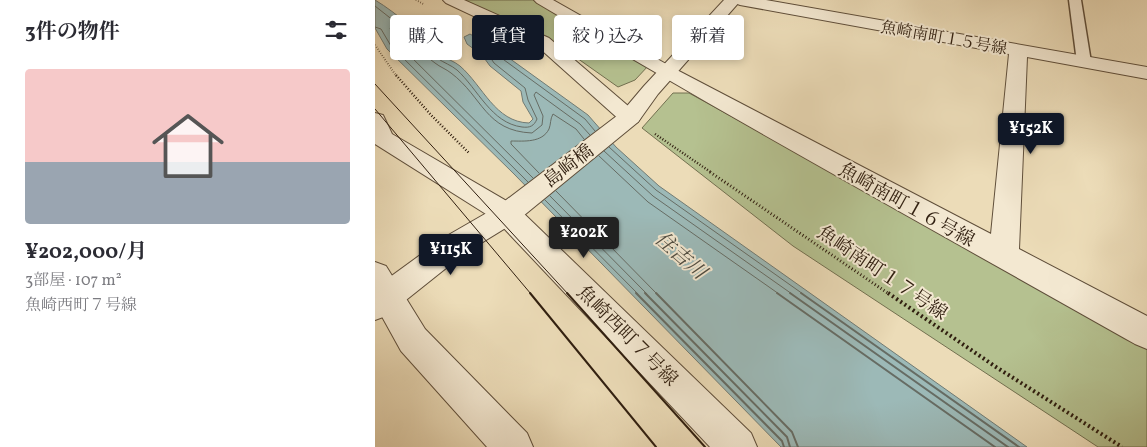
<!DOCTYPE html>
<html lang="ja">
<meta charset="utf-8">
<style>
:root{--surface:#fff;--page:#f7f7f7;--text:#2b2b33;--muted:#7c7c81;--accent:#111827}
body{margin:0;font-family:Vollkorn,"Noto Serif JP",serif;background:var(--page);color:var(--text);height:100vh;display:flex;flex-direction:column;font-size:19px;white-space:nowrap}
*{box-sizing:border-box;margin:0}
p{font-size:16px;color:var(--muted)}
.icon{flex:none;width:28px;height:28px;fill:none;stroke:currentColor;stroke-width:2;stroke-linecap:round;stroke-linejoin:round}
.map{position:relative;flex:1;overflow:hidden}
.sheet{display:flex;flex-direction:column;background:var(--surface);width:375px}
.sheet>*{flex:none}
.hud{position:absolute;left:15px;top:15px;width:475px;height:45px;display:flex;gap:10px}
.price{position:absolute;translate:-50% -42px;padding:0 11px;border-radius:5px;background:var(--accent);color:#fff;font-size:16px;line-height:32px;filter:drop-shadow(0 1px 2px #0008)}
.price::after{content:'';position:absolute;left:50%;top:30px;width:15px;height:11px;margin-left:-8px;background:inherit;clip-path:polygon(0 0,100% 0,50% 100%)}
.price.on{background:#222;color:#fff}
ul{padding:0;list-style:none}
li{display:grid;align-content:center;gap:10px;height:265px;padding:0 25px}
li span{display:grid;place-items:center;height:155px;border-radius:5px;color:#555}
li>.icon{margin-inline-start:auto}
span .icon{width:90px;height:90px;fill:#fffc;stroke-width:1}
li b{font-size:21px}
h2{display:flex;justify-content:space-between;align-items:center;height:60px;padding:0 25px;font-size:21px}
.pill{padding:0 18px;border-radius:5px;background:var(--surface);box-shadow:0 2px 8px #0003;font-size:18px;line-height:45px}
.pill.on{background:var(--accent);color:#fff}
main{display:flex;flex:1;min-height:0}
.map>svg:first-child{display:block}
.green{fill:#b5c190;stroke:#727050}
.water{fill:#9cb9b7;stroke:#717b74}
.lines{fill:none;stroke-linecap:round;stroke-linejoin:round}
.shore-far1{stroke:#666c64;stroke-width:1}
.shore{stroke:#666c64;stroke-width:2}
.service-casing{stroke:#5f4e3a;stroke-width:3}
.minor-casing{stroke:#5f4e3a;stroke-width:2}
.tertiary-casing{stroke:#5f4e3a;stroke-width:2}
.path-far3{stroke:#301f10;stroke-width:2;stroke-dasharray:0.5 2;stroke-linecap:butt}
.path-far2{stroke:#301f10;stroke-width:2.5;stroke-dasharray:1 2;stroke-linecap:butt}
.path-far1{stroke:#301f10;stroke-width:3;stroke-dasharray:1 2.5;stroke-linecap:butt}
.path{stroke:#301f10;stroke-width:4;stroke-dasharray:2 3;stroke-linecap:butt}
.service{fill:#f3e8d1;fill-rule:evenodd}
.minor{fill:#f3e8d1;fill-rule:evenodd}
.tertiary{fill:#f3e8d1;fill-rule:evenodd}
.tram-far1{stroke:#301f10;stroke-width:1}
.tram{stroke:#301f10;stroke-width:2}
.labels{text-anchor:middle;stroke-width:4;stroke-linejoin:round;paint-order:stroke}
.far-street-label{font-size:16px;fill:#301f10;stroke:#f3e8d1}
.street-label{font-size:19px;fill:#301f10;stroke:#f3e8d1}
.water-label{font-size:20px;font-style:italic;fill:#504d42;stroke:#f3e8d1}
</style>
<main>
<section class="sheet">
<h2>3件の物件<svg class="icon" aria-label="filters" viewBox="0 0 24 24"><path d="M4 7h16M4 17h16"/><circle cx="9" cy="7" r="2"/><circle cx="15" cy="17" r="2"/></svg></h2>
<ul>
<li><span style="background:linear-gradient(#f6c9c9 60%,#9aa5b1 0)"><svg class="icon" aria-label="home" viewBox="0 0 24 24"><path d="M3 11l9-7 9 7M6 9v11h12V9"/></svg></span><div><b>¥202,000/月</b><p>3部屋 · 107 m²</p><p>魚崎西町７号線</p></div></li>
</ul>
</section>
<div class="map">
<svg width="772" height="447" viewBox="0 0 772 447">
<rect width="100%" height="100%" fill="#ecdcb8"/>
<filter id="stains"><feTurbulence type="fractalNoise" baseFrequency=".004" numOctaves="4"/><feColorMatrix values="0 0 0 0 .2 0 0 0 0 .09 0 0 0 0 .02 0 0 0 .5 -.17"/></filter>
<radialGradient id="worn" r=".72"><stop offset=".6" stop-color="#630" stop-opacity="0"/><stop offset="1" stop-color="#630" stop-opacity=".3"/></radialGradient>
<!-- green -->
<g class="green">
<polygon points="88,0 159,0 274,65 260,80 243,87 175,39"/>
<polygon points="298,93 314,93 772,346 772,447 723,447 418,246 267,128"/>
</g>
<!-- water -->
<path class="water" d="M0,0c22,13 47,36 65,54 6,5 14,7 20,12 23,20 35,56 69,57l4,-4 -10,-17 -2,-11 -31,-25 -8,-11 -15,-11 -3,-7 6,-3 32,19 86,62 28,32 43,39 368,261h-246l-267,-273 -127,-125 -12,-21z"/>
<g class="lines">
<!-- shore-far1 -->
<g class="shore-far1">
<path d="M0,6c22,16 41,36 62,52 7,5 14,7 20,12 21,19 34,53 65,57 8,1 12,-1 15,-8l-9,-19 -3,-12 -31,-25 -4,-6 2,-3 8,3 85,62 10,12"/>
<polyline points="0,27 6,29 16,46 153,182"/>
<polyline points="234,147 281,190 428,294"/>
<polyline points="229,151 278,196 417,294"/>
<polyline points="224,156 273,202 404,294"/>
<path d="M164,173l-28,-29v-3c13,0 31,2 38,-12 2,-5 1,-10 4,-15l23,15 8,10"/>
<path d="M158,178l-137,-136 -6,-14h3c14,12 27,24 42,35 5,4 11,6 16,10 32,24 34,58 81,60l10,-8 1,-9 -9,-21 2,-3 44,32 10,11"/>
<polyline points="181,191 282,294"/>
<polyline points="175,196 272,294"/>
<polyline points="170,200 263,294"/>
</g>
<!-- shore -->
<g class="shore">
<polyline points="261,293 407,441 409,447"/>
<polyline points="270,293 412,437 415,447"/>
<polyline points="281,293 417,432 423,447"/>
<polyline points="402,293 620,447"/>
<polyline points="415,293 633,447"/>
<polyline points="426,293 644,447"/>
</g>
<defs>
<polygon id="service" points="694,0 706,0 716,62 714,65 704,65 702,62"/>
<g id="minor">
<polygon points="68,0 89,0 174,38 266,117 263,122 255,124 247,122 162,46 71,3"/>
<path d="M159,0h19l122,69 316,165 18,-180 -269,-49 -5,-2 -3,-3h34l381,67v12l-120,-22 -8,192 128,67v33l-12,-5c-200,-113 -401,-224 -598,-341z"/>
<polygon points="0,113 8,115 17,134 142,207 376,433 382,447 335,447 122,221 0,144"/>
<polygon points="0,262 11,266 50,329 152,433 158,447 112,447 26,351 0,304"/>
</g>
<polygon id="tertiary" points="349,0 366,0 283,94 263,122 142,221 90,253 11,316 0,320 0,288 70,237 122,207 247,112 269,86"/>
</defs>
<!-- service casing -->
<use href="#service" class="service-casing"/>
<!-- minor casing -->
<use href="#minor" class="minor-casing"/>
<!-- tertiary casing -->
<use href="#tertiary" class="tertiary-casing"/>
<!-- path-far3 -->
<g class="path-far3">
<polyline points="41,0 48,4"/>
<polyline points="0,45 22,77"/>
</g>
<!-- path-far2 -->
<g class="path-far2">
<polyline points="21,75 56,115 94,153"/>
<polyline points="280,134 337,173"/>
</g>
<!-- path-far1 -->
<polyline class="path-far1" points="335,172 514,294"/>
<!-- path -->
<polyline class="path" points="513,293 621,367 747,447"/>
<!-- service -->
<use href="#service" class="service"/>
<!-- minor -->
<use href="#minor" class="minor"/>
<!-- tertiary -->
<use href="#tertiary" class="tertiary"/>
<!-- tram-far1 -->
<g class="tram-far1">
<polyline points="0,84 193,294"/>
<polyline points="0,109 156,294"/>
</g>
<!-- tram -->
<g class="tram">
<polyline points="155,293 281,447"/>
<polyline points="192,293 330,447"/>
</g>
</g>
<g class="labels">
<!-- far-street labels -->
<g class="far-street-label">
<text transform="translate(569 37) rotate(10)" y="6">魚崎南町１５号線</text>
</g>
<!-- street labels -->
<g class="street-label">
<text transform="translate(193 165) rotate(-38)" y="7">島崎橋</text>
<text transform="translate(532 204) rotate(29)" y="7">魚崎南町１６号線</text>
<text transform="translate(508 272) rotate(34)" y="7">魚崎南町１７号線</text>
<text transform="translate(253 335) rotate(45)" y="7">魚崎西町７号線</text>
</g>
<!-- water labels -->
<g class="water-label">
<text transform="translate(306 255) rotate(41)" y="7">住吉川</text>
</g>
</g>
<rect width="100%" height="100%" filter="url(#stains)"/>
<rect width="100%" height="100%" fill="url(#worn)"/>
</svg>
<b class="price" style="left:656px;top:155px">¥152K</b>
<b class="price on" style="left:209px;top:259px">¥202K</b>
<b class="price" style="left:76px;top:276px">¥115K</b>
<div class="hud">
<a class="pill">購入</a>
<a class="pill on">賃貸</a>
<a class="pill">絞り込み</a>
<a class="pill">新着</a>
</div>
</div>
</main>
